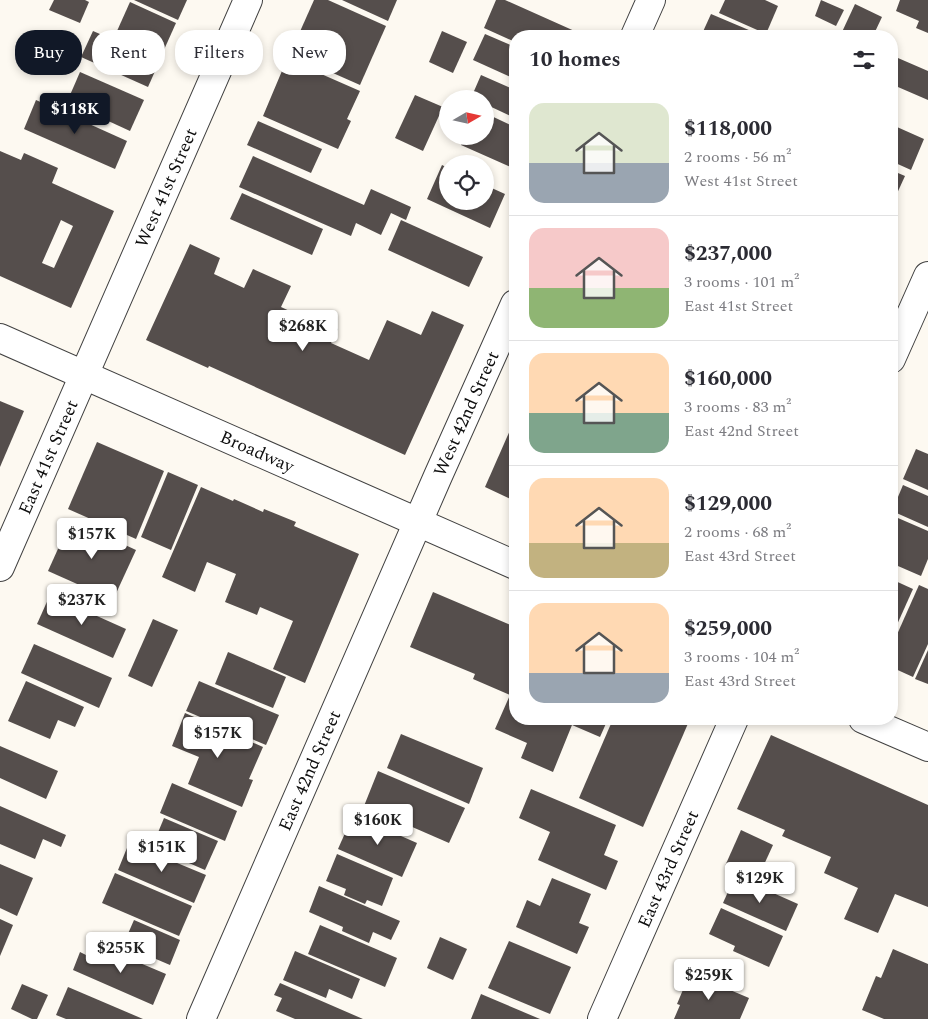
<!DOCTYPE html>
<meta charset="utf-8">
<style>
:root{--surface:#fff;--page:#f7f7f7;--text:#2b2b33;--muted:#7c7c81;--line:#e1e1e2;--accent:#111827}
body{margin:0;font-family:Spectral,serif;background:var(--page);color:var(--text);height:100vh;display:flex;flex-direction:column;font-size:19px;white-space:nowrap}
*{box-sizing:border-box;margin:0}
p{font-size:16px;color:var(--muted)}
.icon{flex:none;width:28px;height:28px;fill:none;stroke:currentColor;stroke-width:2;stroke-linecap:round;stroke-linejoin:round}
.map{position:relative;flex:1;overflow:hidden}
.details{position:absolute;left:509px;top:30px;width:389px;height:695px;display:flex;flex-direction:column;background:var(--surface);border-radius:20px;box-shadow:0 2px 8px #0003}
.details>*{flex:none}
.hud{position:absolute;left:15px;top:30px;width:419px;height:45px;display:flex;gap:10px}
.needle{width:32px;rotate:81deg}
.buttons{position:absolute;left:439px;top:90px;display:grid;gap:10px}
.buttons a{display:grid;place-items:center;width:55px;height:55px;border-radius:50%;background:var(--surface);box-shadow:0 2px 8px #0003;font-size:25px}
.price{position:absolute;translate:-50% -42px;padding:0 11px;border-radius:5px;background:#fff;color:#222;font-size:16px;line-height:32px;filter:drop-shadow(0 1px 2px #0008)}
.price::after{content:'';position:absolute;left:50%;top:30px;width:15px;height:11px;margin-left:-8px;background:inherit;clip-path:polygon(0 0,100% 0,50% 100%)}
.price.active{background:var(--accent);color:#fff}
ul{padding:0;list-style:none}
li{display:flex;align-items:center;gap:15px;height:125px;padding:0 20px}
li+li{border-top:1px solid var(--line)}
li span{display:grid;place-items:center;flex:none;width:140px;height:100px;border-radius:15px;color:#555}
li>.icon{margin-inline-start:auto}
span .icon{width:60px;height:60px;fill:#fffc;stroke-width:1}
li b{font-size:21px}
h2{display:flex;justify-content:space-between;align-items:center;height:60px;padding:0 20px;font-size:21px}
.pill{padding:0 18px;border-radius:20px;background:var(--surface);box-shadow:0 2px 8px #0003;font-size:18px;line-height:45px}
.pill.active{background:var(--accent);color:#fff}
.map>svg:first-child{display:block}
.building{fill:#554e4c;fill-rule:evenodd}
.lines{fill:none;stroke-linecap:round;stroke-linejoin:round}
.minor-casing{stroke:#414141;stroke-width:30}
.tertiary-casing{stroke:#414141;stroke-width:30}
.minor{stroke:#fff;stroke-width:28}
.tertiary{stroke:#fff;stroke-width:28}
.labels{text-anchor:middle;stroke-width:5;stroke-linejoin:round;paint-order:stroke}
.street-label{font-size:18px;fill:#0e0e0e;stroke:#fff}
</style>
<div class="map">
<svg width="928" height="1019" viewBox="0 0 928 1019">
<rect width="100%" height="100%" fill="#fdf9f1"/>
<!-- building -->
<g class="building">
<polygon points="54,0 85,0 89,2 80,23 49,10"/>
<polygon points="134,0 187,0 178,20"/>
<polygon points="314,0 328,0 386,26 360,85 290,54"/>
<polygon points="342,0 397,0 388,21"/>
<polygon points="496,0 505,0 579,33 577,36 515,36 515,42 484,28"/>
<polygon points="725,0 765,0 778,6 766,34 719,13"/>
<polygon points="821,0 844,10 836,26 815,16"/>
<polygon points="900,0 928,0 928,33 916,28 919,21 896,11"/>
<polygon points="130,2 176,23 163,52 117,31"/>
<polygon points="855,4 882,17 873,36 852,36 842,32"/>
<polygon points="711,14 763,36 701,36"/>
<polygon points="93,31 160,60 148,87 81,57"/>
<polygon points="442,31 467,42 453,73 429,62"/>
<polygon points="485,34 515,47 515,79 473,60"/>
<polygon points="891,55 928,71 928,100 891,84"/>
<polygon points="287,59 360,91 347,119 351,121 338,149 263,116"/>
<polygon points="80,72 144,100 130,131 67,102"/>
<polygon points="481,75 515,90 515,118 485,104 485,99 471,98"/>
<polygon points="415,95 443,107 423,151 395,138"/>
<polygon points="36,100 127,141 115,169 24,129"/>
<polygon points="485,113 515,127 515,169 461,145 464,136 485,136"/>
<polygon points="258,121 322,149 311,173 247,145"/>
<polygon points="897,127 924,139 911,170 891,161 891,132 895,133"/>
<path d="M0,151l21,9 3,-7 34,15 -6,15 62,28 -43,97 -71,-32zM61,220l12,6 -19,42 -12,-5z"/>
<polygon points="253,156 364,205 371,189 411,207 406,220 391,213 381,235 356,223 351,236 239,187"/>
<polygon points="442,165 448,168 448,201 485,201 485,185 505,194 490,228 427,199"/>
<polygon points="891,170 905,176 894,200 891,199"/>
<polygon points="242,193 323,229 312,255 230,219"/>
<polygon points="891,210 898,213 891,229"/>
<polygon points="401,220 483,257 469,287 388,250"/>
<polygon points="190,244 220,258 214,274 244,288 253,269 291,286 281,307 309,320 311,316 338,329 331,343 369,360 387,320 421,335 432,311 464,325 405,455 209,366 208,368 146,340"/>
<polygon points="0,401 24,411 0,467"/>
<polygon points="515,419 515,501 485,487"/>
<polygon points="97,442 164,471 136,539 68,509"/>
<polygon points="916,449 928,454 928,490 903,479"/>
<polygon points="168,472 198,485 171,550 141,537"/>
<polygon points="903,485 928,496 928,527 892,511"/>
<polygon points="201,487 233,501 234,499 263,512 264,509 296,522 294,526 359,554 305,683 273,669 293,621 260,607 257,615 225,602 236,574 207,562 195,592 162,577"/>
<polygon points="891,515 928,531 928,559 921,576 891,563"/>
<polygon points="71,520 136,550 113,600 48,571"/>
<polygon points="891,579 913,589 891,638"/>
<polygon points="919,585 928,589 928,644 913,677 891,667 891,648"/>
<polygon points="433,592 515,627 515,719 608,719 600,737 572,725 553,772 521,758 527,743 495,729 510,695 473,679 475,674 410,647"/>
<polygon points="50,595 126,629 113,658 37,624"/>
<polygon points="153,619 178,630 152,687 128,676"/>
<polygon points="34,644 112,678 99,708 21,673"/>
<polygon points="928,650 928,684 915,679"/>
<polygon points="228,652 286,677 273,708 215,684"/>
<polygon points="26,681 84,707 75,727 58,720 50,739 8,721"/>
<polygon points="199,681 279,715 266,745 186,711"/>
<polygon points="185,713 263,747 249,779 253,780 242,807 188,784 199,757 172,746"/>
<polygon points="613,719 690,719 643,827 579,798"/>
<polygon points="401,734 483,768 469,804 387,768"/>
<polygon points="771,735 928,805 928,907 895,894 878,933 844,919 858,888 824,873 831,857 782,836 785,830 737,809"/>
<polygon points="0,746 58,771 46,799 0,778"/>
<polygon points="378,771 465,808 449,843 364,806"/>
<polygon points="172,783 237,811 225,841 160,813"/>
<polygon points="531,789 616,825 604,855 618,861 606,890 538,860 550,832 519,818"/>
<polygon points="0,806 66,835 61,847 43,839 35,859 0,844"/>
<polygon points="353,815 417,843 402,877 338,849"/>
<polygon points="164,818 218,841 205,870 152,847"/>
<polygon points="741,830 773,845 757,880 725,866"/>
<polygon points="129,843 206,875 194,903 118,870"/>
<polygon points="337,854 393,878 382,906 367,900 365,904 344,895 346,889 326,881"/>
<polygon points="0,864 33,878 17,916 0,908"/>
<polygon points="115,873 192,906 179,936 102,903"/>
<polygon points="735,876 798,904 786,931 723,903"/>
<polygon points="552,878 591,894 579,923 589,927 577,954 516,927 527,900 540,906"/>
<polygon points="319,886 400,921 391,940 373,932 369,943 342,931 343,927 309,912"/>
<polygon points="721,908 783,936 769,967 733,951 735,946 709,934"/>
<polygon points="0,919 13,925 0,956"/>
<polygon points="134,920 180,940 170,965 123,945"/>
<polygon points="320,925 397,958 385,987 308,954"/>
<polygon points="440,937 467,949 453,980 427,968"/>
<polygon points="509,941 571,967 550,1014 488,988"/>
<polygon points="95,944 166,974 153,1005 73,970 80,952 90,957"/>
<polygon points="893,949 928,964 928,1019 884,1019 862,1010 876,976 881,978"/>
<polygon points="295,951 360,979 352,999 329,989 326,998 283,980"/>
<polygon points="690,973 749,998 740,1019 674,1019 680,1005 677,1004"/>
<polygon points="280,983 363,1019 295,1019 276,1011 282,998 274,995"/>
<polygon points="22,984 48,995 37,1019 32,1019 11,1009"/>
<polygon points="68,987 143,1019 66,1019 56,1015"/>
<polygon points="481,994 540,1019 471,1019"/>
</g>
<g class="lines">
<defs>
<g id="minor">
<polyline points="635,36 651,0"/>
<polyline points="891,359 928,276"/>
<path id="s1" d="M0,567l248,-567"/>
<path id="s2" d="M201,1019l237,-543 77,-172"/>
<path id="s3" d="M602,1019l132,-300"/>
</g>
<g id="tertiary">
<path id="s4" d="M0,338l515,227"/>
<polyline points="863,719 928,747"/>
</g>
</defs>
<!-- minor casing -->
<use href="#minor" class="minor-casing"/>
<!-- tertiary casing -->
<use href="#tertiary" class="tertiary-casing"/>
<!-- minor -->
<use href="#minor" class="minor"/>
<!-- tertiary -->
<use href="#tertiary" class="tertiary"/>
</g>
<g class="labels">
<!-- street labels -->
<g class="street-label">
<text dy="6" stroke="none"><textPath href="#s1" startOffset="414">West 41st Street</textPath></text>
<text dy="6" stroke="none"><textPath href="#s2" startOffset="661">West 42nd Street</textPath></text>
<text dy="6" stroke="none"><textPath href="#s4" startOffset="281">Broadway</textPath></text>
<text dy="6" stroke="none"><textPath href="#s1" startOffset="120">East 41st Street</textPath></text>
<text dy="6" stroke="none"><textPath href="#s2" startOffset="271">East 42nd Street</textPath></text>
<text dy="6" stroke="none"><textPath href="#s3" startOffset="164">East 43rd Street</textPath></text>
</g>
</g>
</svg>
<div class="buttons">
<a><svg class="needle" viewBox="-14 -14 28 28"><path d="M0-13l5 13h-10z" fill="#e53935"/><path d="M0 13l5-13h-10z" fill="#7c7c81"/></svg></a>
<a><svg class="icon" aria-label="locate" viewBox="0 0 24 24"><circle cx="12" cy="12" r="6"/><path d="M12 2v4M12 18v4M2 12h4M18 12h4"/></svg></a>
</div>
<b class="price active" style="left:75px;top:135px">$118K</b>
<b class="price" style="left:303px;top:352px">$268K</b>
<b class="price" style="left:92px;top:560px">$157K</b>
<b class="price" style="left:82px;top:626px">$237K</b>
<b class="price" style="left:218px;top:759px">$157K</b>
<b class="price" style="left:378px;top:846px">$160K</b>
<b class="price" style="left:162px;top:873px">$151K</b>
<b class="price" style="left:760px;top:904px">$129K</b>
<b class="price" style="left:121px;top:974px">$255K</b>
<b class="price" style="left:709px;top:1001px">$259K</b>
<div class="hud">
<a class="pill active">Buy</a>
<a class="pill">Rent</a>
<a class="pill">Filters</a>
<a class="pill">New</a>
</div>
<section class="details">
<h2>10 homes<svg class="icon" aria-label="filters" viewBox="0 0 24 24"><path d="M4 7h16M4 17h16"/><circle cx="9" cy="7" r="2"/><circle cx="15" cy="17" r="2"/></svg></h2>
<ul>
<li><span style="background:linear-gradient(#dfe7d0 60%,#9aa5b1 0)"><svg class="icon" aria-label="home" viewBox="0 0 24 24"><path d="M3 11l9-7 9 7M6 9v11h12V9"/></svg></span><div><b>$118,000</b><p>2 rooms · 56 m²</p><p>West 41st Street</p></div></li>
<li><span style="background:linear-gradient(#f6c9c9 60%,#8fb573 0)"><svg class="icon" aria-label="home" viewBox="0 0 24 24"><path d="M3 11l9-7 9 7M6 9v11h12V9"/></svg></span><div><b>$237,000</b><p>3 rooms · 101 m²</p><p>East 41st Street</p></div></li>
<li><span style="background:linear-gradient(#ffd9b3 60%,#7fa58c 0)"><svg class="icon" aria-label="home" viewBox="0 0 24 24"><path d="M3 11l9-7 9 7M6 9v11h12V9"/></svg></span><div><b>$160,000</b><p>3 rooms · 83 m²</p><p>East 42nd Street</p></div></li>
<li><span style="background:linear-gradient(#ffd9b3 65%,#c2b280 0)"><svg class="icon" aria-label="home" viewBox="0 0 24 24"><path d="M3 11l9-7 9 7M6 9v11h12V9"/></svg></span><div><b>$129,000</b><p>2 rooms · 68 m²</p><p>East 43rd Street</p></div></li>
<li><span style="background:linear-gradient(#ffd9b3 70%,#9aa5b1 0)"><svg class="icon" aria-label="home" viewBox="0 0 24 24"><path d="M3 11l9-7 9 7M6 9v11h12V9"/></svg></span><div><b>$259,000</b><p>3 rooms · 104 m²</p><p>East 43rd Street</p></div></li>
</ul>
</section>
</div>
